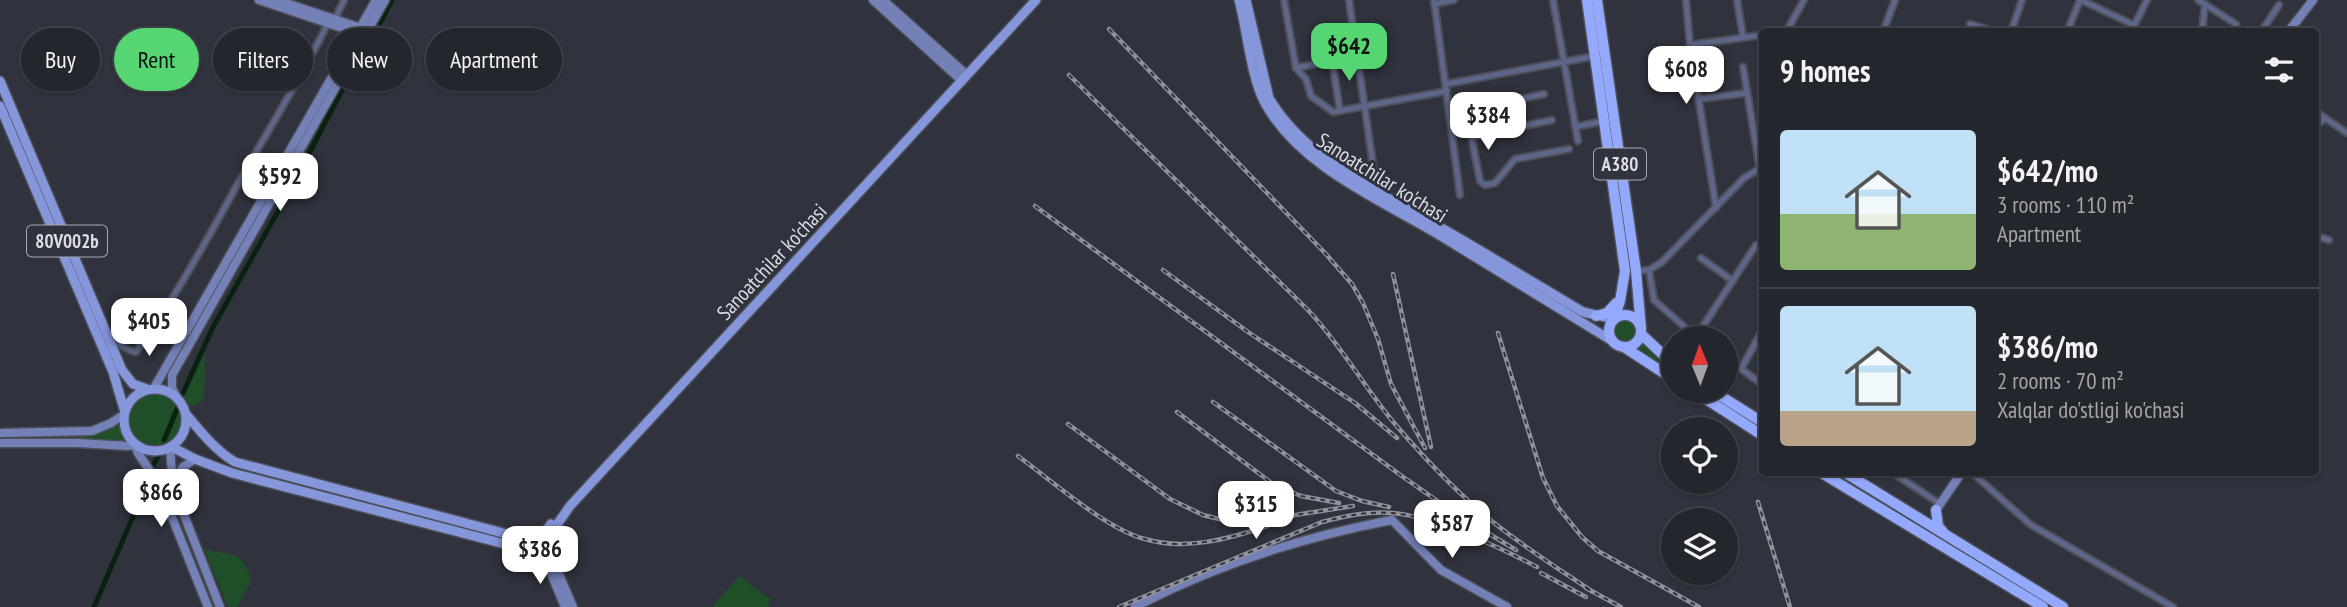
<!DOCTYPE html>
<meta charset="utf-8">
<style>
:root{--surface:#24262e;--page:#2c2e36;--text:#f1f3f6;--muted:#a3a5aa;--line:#41434a;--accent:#55d672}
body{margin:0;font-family:"PT Sans Narrow",sans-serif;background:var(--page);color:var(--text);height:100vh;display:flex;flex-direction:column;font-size:26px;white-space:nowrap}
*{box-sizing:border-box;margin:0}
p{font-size:23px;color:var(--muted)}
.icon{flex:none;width:38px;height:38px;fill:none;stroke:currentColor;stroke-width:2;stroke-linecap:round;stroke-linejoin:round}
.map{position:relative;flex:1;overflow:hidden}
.side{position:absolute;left:1759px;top:28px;width:560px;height:448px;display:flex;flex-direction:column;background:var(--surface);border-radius:7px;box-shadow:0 2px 5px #0004,0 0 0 2px var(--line)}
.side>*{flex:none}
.hud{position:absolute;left:21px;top:28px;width:665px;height:63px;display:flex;gap:14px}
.needle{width:46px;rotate:359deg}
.controls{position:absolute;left:1661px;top:326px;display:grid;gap:14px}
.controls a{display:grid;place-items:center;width:77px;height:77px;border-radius:50%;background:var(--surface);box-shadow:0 2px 5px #0004,0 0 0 2px var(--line);font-size:35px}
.price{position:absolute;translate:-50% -60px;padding:0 16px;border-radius:14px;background:#fff;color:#222;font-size:23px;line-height:46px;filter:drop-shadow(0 2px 4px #0008)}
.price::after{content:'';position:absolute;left:50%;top:42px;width:21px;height:16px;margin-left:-10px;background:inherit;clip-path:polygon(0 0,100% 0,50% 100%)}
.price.selected{background:var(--accent);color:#111}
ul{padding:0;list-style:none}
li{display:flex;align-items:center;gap:21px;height:175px;padding:0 21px}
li+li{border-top:2px solid var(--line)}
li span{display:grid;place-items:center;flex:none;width:196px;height:140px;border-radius:7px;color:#555}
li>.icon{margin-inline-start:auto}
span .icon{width:84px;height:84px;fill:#fffc;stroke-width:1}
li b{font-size:30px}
h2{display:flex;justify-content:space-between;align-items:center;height:84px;padding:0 21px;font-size:30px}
.chip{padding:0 24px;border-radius:32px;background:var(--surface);box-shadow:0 2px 5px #0004,0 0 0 2px var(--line);font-size:24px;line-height:63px}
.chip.selected{background:var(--accent);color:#111}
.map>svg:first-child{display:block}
.green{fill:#1e4f28}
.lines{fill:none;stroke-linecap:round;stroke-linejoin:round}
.canal{stroke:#09220f;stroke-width:5}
.street-casing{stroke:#4c4e58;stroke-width:9}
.secondary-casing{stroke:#4c4e58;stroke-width:11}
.primary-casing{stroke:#4c4e58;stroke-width:12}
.highway-casing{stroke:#4c4e58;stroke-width:13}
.street{stroke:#5d6688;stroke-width:5}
.secondary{stroke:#7481b7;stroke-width:8}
.primary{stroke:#8596db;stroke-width:9}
.highway{stroke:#95a9fc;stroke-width:10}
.rail-casing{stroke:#90929a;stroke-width:4.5}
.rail{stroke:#30333d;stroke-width:2;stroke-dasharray:5;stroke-linecap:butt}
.labels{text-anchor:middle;stroke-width:6;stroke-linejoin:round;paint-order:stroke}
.shield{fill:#30333d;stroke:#a8abb2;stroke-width:2}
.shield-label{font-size:19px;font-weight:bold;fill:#dcdee4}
.street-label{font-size:21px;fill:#dcdee4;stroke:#30333d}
</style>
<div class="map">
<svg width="2347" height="607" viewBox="0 0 2347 607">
<rect width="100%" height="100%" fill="#30333d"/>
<!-- green -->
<g class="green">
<circle cx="1625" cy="332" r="11"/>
<polygon points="1643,341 1673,369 1673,373 1634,349"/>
<polygon points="205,353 204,399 195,405 190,406 184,397"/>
<circle cx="155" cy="419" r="26"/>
<path d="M119,421l7,20 -46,-2v-2c16,-2 28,-5 39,-16z"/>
<path d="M204,549c26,7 40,0 47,33l-14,25h-9z"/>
<polygon points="739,576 770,599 768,607 712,607"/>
</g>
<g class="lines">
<!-- canal -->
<g class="canal">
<polyline points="380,23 392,0"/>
<polyline points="183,393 213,327 290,190 341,92 363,56"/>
<polyline points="164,440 178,407"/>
<polyline points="153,466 158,456"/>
<polyline points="94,607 150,477"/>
</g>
<defs>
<g id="street">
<polyline points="1284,0 1296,68 1306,79 1311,96 1333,112 1447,91"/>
<polyline points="1349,0 1373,164 1364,184"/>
<polyline points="1434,0 1460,195"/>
<polyline points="1553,0 1578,141"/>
<polyline points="1686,0 1690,45 1716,208"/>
<polyline points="1737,0 1743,37"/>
<polyline points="2081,0 2134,25"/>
<polyline points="2198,0 2236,24 2235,29 2240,32"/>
<polyline points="1434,4 1454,0"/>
<polyline points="335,19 344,0"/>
<polyline points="1970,24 1995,32"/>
<polyline points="1782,32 1787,30 1804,0"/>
<polyline points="1883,32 1895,0"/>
<polyline points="2011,32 2022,0"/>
<polyline points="2067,32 2080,0"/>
<polyline points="2131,32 2147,0"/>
<polyline points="2202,32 2205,4"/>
<polyline points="2261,32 2279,5"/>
<polyline points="1690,45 1762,35"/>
<polyline points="1332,60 1340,111"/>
<polyline points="1743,67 1762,182"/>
<polyline points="1296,68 1356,55"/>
<polyline points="1446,84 1595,56"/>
<polyline points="1544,94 1469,110 1467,114 1480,181 1485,185 1495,183 1515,159 1569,149"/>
<polyline points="1698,99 1747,93"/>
<polyline points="2315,111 2347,133"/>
<polyline points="1575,127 1604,121"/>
<polyline points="2315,127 2325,118"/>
<polyline points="1452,130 1470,129"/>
<polyline points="1472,137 1552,120"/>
<polyline points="2315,236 2329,240"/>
<polyline points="1701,258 1733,281"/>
<polyline points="1649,270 1654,300 1697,338"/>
<polyline points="1636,271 1649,270 1662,262 1744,178 1762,167"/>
<polyline points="1696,337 1756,245 1762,244"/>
<path d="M182,339l-10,-5 -12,-17c30,-45 55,-92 81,-139 30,-52 61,-102 87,-155"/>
<path d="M111,344c10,-2 15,7 25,8l24,-35"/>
<polyline points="1726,358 1762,384"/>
<polyline points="1741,369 1762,331"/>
<polyline points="1892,472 1940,504"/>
<polyline points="1971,472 2031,525 2173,607"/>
</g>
<g id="secondary">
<polyline points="259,0 363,35"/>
<polyline points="277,0 364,29"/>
<polyline points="873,0 962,81"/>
<polyline points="883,0 967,75"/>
<polyline points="2288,32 2313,0"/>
<polyline points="154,388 376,0"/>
<polyline points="176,396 172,388 172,375 385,0"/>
<polyline points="0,433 92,431 111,423 123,415"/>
<polyline points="0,443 78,443 128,446 135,445"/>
<polyline points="135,446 138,453 159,485 208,607"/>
<polyline points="170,448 173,487 220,607"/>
<polyline points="173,487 183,467 195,459"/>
<polyline points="1936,510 1962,472"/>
<polyline points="546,544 573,607"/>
<polyline points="543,554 565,607"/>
<path d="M1135,607c80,-42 168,-70 257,-87l49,50 66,37"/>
</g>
<g id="primary">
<path d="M1239,0c8,29 12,78 26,103 35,64 116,97 176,133 58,35 115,71 173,106"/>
<path d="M1246,0l23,98c38,64 113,95 174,131 47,27 93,55 140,83l31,7"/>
<polyline points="0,81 122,370 133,384 147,389"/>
<polyline points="0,106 113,372 124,409"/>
<circle cx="155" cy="420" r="31"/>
<path d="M186,414c15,18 29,36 49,48l306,81"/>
<polyline points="172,447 195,459 232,473 543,554 552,532 570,506 1036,0"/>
<polyline points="534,552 537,543 551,524"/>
</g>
<g id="highway">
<polyline points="1587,0 1625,271 1620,301 1614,319"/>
<polyline points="1597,0 1636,271 1641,328"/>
<circle cx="1625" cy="331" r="16"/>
<polyline points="1596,316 1607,313 1616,303"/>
<polyline points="1641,334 1673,364"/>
<polyline points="1624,347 1673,379"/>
<polyline points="1692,390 1762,435"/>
<polyline points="1711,390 1762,422"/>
<polyline points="1820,472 2043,607"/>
<polyline points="1844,472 2063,607"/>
<polyline points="1936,510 1938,526 1943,532"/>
</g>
</defs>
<!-- street casing -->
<use href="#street" class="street-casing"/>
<!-- secondary casing -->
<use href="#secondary" class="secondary-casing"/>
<!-- primary casing -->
<use href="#primary" class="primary-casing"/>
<!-- highway casing -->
<use href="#highway" class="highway-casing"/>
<!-- street -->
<use href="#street" class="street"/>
<!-- secondary -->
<use href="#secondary" class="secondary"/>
<!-- primary -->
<use href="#primary" class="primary"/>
<!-- highway -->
<use href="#highway" class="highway"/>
<defs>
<g id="rail">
<polyline points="1109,29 1325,253 1352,284 1363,303 1378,339 1391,384 1425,448"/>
<path d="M1069,75l239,235c33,35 56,77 87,114 30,35 62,69 98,98 31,25 66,47 100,70"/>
<polyline points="1035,206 1399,474 1456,514 1516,550"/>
<polyline points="1163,270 1248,332 1355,403 1397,438"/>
<polyline points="1393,274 1431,447"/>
<polyline points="1498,333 1543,478 1557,506 1582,537 1598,551 1699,607"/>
<polyline points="1213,402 1336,491 1362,501 1389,507"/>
<polyline points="1177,412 1273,484 1301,496 1339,503"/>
<polyline points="1068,424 1170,499 1203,515 1227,521 1250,522 1353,506"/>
<path d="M1018,456c34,25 88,73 127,83 40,12 84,0 122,-13"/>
<polyline points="1758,502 1790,607"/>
<polyline points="1541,573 1586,597"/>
<polyline points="1586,588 1621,607"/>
<path d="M1119,607l203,-85c23,-6 46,-11 70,-9 41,3 109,35 145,54"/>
</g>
</defs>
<!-- rail casing -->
<use href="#rail" class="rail-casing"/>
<!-- rail -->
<use href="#rail" class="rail"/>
</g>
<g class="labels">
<!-- shield labels -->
<g class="shield">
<rect x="1594" y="148.5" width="52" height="31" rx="5"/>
<rect x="27" y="225.5" width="80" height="31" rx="5"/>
</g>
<g class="shield-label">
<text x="1620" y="171">A380</text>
<text x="67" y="248">80V002b</text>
</g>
<!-- street labels -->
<g class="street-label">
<text transform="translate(1382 178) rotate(32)" y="7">Sanoatchilar ko'chasi</text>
<text transform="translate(772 262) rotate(-47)" y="7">Sanoatchilar ko'chasi</text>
</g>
</g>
</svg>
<div class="controls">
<a><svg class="needle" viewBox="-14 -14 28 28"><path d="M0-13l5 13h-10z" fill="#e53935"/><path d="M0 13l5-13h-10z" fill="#a3a5aa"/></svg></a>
<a><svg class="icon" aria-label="locate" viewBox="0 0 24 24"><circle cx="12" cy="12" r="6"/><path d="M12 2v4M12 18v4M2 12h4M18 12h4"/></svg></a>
<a><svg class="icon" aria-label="layers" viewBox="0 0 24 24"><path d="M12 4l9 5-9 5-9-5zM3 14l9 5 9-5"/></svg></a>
</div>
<b class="price selected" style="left:1349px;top:83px">$642</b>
<b class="price" style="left:1686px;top:106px">$608</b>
<b class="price" style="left:1488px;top:152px">$384</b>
<b class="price" style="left:280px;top:213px">$592</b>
<b class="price" style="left:149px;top:358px">$405</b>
<b class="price" style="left:161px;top:529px">$866</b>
<b class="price" style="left:1256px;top:541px">$315</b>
<b class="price" style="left:1452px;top:560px">$587</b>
<b class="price" style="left:540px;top:586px">$386</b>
<div class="hud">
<a class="chip">Buy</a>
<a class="chip selected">Rent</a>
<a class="chip">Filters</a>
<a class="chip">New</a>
<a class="chip">Apartment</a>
</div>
<section class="side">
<h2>9 homes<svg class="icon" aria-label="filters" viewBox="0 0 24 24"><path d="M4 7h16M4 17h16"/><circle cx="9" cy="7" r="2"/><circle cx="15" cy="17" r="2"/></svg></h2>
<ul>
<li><span style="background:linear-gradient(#bfe0f5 60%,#8fb573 0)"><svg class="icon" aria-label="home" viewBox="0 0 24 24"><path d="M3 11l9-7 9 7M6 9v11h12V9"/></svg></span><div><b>$642/mo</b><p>3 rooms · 110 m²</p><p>Apartment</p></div></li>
<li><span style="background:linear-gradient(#bfe0f5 75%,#b9a48a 0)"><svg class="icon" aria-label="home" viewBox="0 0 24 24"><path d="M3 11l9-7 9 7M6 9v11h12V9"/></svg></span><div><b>$386/mo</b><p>2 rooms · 70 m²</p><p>Xalqlar do'stligi ko'chasi</p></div></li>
</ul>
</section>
</div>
